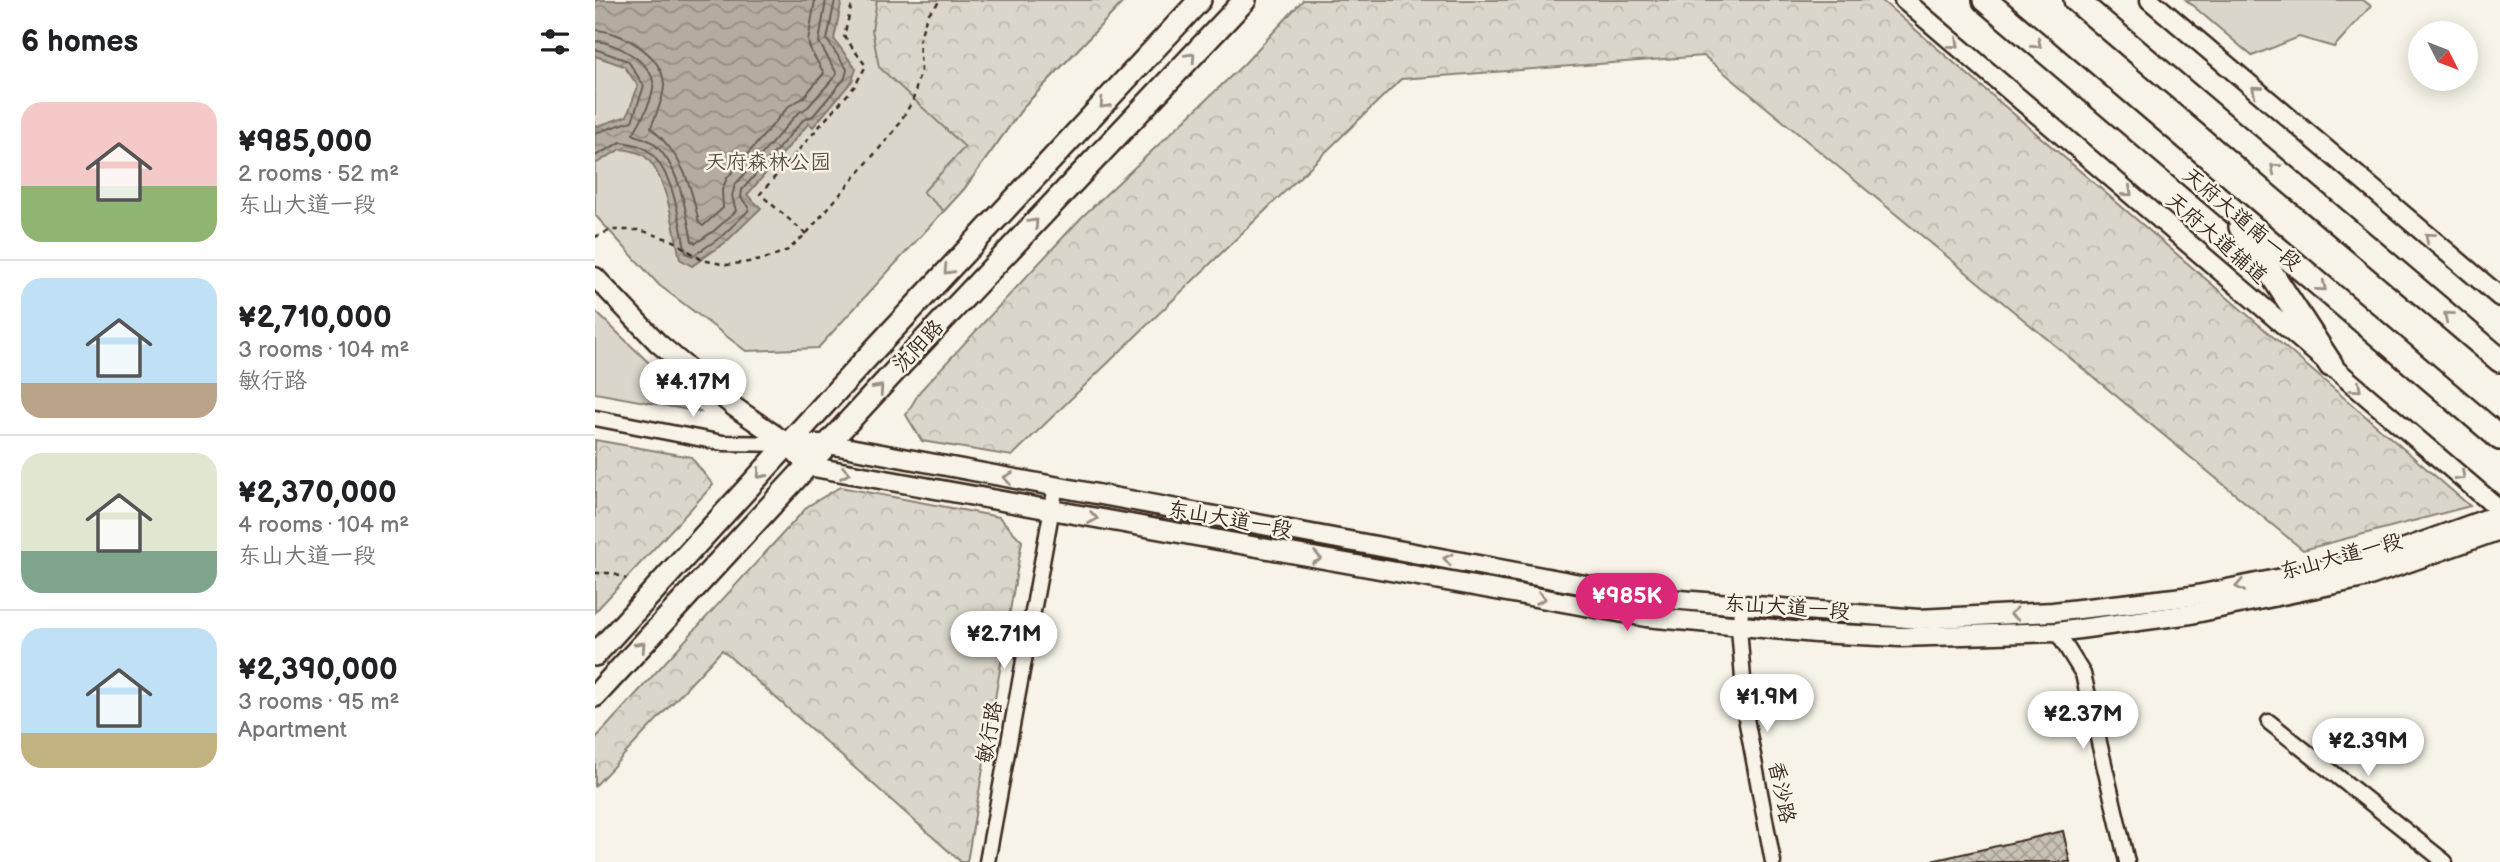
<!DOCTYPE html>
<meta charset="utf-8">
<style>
:root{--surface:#fff;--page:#f2f2f2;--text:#202124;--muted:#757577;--line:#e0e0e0;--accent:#db2777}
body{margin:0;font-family:"Balsamiq Sans","LXGW WenKai TC",sans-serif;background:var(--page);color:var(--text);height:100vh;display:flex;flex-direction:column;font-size:26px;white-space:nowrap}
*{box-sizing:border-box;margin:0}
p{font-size:23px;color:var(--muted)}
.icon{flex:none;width:38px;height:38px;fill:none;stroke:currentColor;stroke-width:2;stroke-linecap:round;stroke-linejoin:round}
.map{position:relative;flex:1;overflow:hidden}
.details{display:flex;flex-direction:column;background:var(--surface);width:595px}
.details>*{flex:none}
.needle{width:46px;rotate:132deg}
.buttons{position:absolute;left:1813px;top:21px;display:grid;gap:14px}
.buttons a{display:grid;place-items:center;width:70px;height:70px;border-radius:50%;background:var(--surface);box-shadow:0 4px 18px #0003;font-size:35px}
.price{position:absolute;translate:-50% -60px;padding:0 16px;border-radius:24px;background:#fff;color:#222;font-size:23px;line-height:46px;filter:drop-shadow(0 2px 4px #0008)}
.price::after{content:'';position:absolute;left:50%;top:42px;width:21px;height:16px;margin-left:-10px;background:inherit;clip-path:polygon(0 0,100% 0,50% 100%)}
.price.current{background:var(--accent);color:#fff}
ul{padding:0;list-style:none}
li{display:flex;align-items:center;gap:21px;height:175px;padding:0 21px}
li+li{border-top:2px solid var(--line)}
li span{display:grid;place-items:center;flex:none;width:196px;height:140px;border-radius:21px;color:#555}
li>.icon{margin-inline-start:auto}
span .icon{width:84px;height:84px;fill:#fffc;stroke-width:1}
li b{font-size:30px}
h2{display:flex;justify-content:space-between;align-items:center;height:84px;padding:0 21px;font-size:30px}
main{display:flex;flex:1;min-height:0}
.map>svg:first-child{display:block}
.green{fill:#dbd6cb;stroke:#8b8074;stroke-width:2}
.forest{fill:url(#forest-crowns);stroke:#8b8074;stroke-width:2}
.water{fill:url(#water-waves);stroke:#84786c;stroke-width:2}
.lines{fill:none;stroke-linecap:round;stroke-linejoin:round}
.shore{stroke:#6b5e52;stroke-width:2}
.building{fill:url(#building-cross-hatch);stroke:#3b2a1e;stroke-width:2}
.minor-casing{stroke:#3b2a1e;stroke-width:19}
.tertiary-casing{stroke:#3b2a1e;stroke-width:23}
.primary-casing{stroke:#3b2a1e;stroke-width:26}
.trunk-casing{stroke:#3b2a1e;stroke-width:28}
.path{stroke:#3b2a1e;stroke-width:2.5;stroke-dasharray:5 5;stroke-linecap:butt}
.minor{stroke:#f7f3e8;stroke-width:14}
.tertiary{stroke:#f7f3e8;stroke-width:18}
.primary{stroke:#f7f3e8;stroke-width:21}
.trunk{stroke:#f7f3e8;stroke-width:23}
.oneway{stroke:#998e83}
.labels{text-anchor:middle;stroke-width:5;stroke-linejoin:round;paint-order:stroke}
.park-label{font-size:21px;fill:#5b4c41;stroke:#f7f3e8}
.street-label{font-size:21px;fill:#3b2a1e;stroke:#f7f3e8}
</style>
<main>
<section class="details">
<h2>6 homes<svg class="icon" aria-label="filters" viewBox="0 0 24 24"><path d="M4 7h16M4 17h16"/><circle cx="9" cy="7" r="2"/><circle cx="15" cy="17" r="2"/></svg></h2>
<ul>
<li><span style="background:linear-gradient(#f6c9c9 60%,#8fb573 0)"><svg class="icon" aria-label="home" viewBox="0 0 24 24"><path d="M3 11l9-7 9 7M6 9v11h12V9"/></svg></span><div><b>¥985,000</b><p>2 rooms · 52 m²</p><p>东山大道一段</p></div></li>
<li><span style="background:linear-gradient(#bfe0f5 75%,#b9a48a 0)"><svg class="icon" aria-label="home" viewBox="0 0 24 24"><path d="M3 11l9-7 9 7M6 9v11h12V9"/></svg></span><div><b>¥2,710,000</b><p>3 rooms · 104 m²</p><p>敏行路</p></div></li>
<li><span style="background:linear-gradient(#dfe7d0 70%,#7fa58c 0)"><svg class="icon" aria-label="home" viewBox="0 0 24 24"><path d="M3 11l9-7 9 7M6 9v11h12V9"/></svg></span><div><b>¥2,370,000</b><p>4 rooms · 104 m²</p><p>东山大道一段</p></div></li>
<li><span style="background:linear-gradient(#bfe0f5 75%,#c2b280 0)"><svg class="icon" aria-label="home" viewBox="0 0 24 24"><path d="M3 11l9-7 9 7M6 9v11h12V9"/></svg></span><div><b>¥2,390,000</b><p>3 rooms · 95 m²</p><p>Apartment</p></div></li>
</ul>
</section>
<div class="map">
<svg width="1905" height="862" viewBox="0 0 1905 862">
<defs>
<pattern id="forest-crowns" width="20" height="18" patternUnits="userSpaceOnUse" patternTransform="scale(1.75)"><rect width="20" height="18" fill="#dbd6cb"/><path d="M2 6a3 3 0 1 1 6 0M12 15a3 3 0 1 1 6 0" fill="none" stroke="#bdb8ae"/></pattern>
<pattern id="water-waves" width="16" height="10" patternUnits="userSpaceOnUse" patternTransform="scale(1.75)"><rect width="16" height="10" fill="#b4aca0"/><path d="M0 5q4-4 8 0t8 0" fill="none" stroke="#948c82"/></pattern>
<pattern id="building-cross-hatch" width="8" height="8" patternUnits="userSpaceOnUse" patternTransform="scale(1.75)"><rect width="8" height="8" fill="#c8c1b6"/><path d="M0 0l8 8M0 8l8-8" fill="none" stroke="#a49d93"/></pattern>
</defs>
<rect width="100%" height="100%" fill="#f7f3e8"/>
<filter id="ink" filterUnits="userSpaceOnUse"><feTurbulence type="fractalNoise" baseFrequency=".0143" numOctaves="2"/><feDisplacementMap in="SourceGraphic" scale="14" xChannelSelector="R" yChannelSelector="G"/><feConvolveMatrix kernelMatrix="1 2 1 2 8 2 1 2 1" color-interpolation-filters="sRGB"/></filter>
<g filter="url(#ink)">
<!-- green -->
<g class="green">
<polygon points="0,0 530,0 430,105 369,189 223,348 151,351 64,285 0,215"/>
<polygon points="1591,0 1768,0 1776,6 1739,47 1704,37 1657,56"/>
<polygon points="0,311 105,412 0,393"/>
</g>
<!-- forest -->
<g class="forest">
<polygon points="282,0 530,0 430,105 369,189 349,211 328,192 370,147 284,67 277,30"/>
<polygon points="708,0 1286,0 1875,506 1708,550 1109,56 806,79 417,456 327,441 311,415 325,391 487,217 649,64"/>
<polygon points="0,440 96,457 118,485 0,612"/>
<polygon points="245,487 404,517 427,541 372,862 366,862 127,650 0,786 0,739 213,506"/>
</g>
<!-- water -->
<path class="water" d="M0,0h247l-8,39 22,30 -4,12 -39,46 -4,-4 -62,72 14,13 -35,34 -34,24 -12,-7c-6,-28 -13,-87 -37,-104 -6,-4 -15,-5 -22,-6l-26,15v-37l32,-11 11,-30 -14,-20 -29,-10z"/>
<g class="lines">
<!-- shore -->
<g class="shore">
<path d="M0,30c27,1 68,25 69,55 0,15 -9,30 -13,43 31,27 40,56 48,95l4,3 20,-18 -1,-18 5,-12 62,-72 14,-8 21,-25 -13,-22 -3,-10 7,-41"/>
<path d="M0,41c21,1 62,23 58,48 -3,17 -12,31 -20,45 6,4 14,4 20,9 27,23 32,65 39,98l4,2 19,-13 21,-19 -4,-15 3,-11 62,-71 11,-7 29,-33 -18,-32 7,-42"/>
<polyline points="0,49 33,61 49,86 37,121 0,133"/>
<path d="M0,156l26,-14c8,1 20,3 26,8 28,23 32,71 39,103l7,3 28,-19 27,-26 1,-4 -8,-9 1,-8 61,-70 10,-4 32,-38 2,-9 -20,-29 8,-40"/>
</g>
</g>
<!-- building -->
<polygon class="building" points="1468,831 1475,862 1332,862"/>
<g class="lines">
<defs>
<g id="minor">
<polyline points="0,418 128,443 193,444"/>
<polyline points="1147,605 1144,627 1151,718 1178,862"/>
<polyline points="1462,632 1488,674 1532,862"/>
<polyline points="1674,722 1850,862"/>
<polyline points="392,862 461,486"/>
</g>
<g id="tertiary">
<polyline points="1309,0 1905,510"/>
<polyline points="1555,0 1905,297"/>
<polyline points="0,277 63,343 138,406 193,444 213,466 1051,617 1221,633 1306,637 1462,632 1596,614 1769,578 1905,530"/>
<polyline points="193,444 233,444 1060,598 1324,619 1458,612 1597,596 1777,560 1905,514"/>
</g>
<g id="primary">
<polyline points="0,655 279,350 605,0"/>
<polyline points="0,696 301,370 650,0"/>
</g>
<g id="trunk">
<polyline points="1390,0 1905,438"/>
<polyline points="1481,0 1905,360"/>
<polyline points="1646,227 1736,365"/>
</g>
</defs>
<!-- minor casing -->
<use href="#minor" class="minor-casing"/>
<!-- tertiary casing -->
<use href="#tertiary" class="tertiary-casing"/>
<!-- primary casing -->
<use href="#primary" class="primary-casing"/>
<!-- trunk casing -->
<use href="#trunk" class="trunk-casing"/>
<!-- path -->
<g class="path">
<polyline points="211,234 165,194 259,87 271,66 249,36 258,0"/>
<polyline points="0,237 16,230 45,230 79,241 107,260 132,265 167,260 193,250 211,234 301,129 318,100 326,69 324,41 332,15 346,0"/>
<polyline points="0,573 17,573 31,579"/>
</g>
<!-- minor -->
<use href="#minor" class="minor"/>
<!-- tertiary -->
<use href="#tertiary" class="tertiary"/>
<!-- primary -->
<use href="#primary" class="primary"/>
<!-- trunk -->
<use href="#trunk" class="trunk"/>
</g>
<!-- one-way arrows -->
<defs><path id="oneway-chevron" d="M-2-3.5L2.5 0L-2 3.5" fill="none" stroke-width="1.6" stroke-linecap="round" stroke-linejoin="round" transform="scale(1.75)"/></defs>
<g class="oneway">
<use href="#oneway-chevron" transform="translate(1360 44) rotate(41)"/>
<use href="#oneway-chevron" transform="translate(1442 44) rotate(40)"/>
<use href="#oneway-chevron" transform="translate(596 57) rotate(-47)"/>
<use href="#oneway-chevron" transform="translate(1661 90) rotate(-140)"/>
<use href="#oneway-chevron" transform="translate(509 104) rotate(133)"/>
<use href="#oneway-chevron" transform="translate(1680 168) rotate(-140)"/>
<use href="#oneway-chevron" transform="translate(1533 192) rotate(41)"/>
<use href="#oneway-chevron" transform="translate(439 223) rotate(-47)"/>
<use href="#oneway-chevron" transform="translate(1834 237) rotate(-140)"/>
<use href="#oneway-chevron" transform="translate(353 270) rotate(133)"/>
<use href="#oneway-chevron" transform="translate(1727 287) rotate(40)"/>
<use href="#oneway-chevron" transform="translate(1853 316) rotate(-140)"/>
<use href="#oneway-chevron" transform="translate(1762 388) rotate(41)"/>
<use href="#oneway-chevron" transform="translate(284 389) rotate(-48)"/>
<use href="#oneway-chevron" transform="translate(250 473) rotate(10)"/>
<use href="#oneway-chevron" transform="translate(166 474) rotate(132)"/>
<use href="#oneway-chevron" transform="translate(1866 476) rotate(41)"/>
<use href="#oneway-chevron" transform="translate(413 478) rotate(-170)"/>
<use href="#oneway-chevron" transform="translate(498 518) rotate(10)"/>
<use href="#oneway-chevron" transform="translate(722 558) rotate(10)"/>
<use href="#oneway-chevron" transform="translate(853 559) rotate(-169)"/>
<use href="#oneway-chevron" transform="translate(1645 586) rotate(169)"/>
<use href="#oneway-chevron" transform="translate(946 598) rotate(10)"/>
<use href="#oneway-chevron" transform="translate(1419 614) rotate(177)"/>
<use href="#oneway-chevron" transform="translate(46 646) rotate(-47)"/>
</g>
</g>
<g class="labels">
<!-- park labels -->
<g class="park-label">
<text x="173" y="169">天府森林公园</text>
</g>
<!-- street labels -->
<g class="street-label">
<text transform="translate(1647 219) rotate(40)" y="7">天府大道南一段</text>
<text transform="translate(1622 238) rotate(41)" y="7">天府大道辅道</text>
<text transform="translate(323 346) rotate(-47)" y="7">沈阳路</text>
<text transform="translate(635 519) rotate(10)" y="7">东山大道一段</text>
<text transform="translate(1746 556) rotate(-15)" y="7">东山大道一段</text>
<text transform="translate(1192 607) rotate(4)" y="7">东山大道一段</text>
<text transform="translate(394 732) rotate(-80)" y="7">敏行路</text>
<text transform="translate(1187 792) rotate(79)" y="7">香沙路</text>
</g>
</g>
</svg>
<div class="buttons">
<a><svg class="needle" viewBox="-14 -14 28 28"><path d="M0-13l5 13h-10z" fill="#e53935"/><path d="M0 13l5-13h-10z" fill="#757577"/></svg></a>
</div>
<b class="price" style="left:98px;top:419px">¥4.17M</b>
<b class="price current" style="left:1032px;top:633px">¥985K</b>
<b class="price" style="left:409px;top:671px">¥2.71M</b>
<b class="price" style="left:1172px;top:734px">¥1.9M</b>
<b class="price" style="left:1488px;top:751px">¥2.37M</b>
<b class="price" style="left:1773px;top:778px">¥2.39M</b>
</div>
</main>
